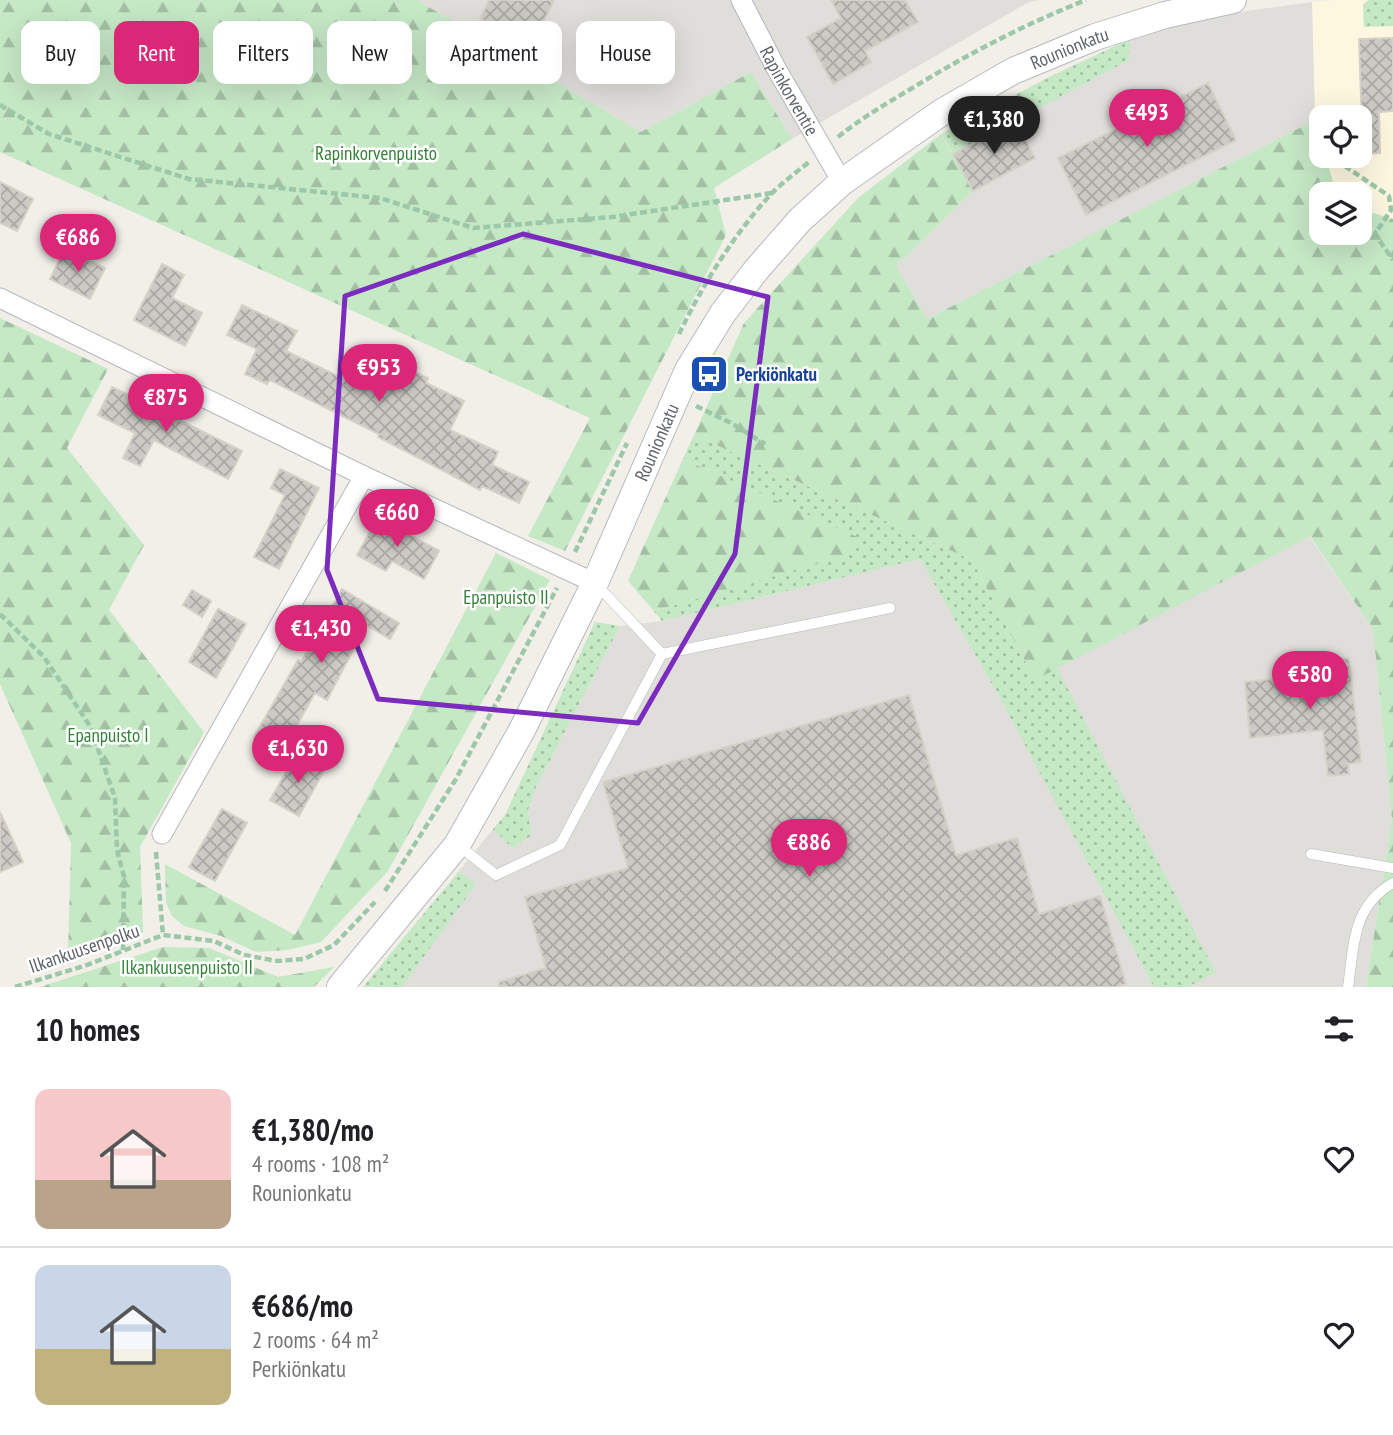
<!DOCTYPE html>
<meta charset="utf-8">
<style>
:root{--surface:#fff;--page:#f6f6f6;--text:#202124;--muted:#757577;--line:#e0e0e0;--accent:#db2777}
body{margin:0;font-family:"PT Sans Narrow",sans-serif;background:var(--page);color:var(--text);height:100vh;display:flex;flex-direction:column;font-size:26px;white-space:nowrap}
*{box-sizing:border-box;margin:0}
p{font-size:23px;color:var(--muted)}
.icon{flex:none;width:38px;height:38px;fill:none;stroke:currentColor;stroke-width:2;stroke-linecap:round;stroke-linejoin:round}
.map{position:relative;height:987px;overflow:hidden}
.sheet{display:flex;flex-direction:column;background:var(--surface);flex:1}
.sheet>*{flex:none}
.banner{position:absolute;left:21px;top:21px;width:700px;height:63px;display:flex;gap:14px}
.fabs{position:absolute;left:1309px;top:105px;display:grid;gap:14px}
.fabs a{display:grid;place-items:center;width:63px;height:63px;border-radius:14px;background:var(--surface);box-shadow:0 7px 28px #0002;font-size:35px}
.price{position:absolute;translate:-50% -60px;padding:0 16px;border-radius:24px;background:var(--accent);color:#fff;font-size:23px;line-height:46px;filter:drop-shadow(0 2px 4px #0008)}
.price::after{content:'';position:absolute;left:50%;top:42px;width:21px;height:16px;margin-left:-10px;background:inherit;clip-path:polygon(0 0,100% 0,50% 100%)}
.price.selected{background:#222;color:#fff}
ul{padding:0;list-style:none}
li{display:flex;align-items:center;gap:21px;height:175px;padding:0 35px}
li+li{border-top:2px solid var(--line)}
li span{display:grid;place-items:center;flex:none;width:196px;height:140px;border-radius:14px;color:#555}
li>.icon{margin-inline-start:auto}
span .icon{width:84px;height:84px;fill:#fffc;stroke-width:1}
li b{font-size:30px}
h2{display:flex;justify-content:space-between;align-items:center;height:84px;padding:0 35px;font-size:30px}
.tag{padding:0 24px;border-radius:14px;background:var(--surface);box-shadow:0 7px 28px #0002;font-size:24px;line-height:63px}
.tag.selected{background:var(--accent);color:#fff}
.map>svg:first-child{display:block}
.commercial{fill:#fef7e0}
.industrial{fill:#e0deda}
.grass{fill:url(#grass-dots)}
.forest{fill:url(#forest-firs)}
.building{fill:url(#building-cross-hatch);stroke:#d6d1c6;stroke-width:2}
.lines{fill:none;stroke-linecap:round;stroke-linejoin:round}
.service-casing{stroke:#b5b8bc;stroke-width:11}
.minor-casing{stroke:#b5b8bc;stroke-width:21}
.secondary-casing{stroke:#b6babf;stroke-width:28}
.path{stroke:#9cc7a9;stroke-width:4.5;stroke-dasharray:7 3.5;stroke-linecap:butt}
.service{stroke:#fff;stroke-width:10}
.minor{stroke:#fff;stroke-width:19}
.secondary{stroke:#fff;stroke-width:26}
.marked{fill:none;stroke:#7b2cbf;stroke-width:5;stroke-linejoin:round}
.labels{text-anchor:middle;stroke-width:5;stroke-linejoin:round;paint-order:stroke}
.street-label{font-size:19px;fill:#5f6368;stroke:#fff}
.park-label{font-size:19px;fill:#348238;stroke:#fff}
.transit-label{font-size:19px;font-weight:bold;fill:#164399;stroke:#fff;text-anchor:start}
</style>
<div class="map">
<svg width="1393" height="987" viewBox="0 0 1393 987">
<defs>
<pattern id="grass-dots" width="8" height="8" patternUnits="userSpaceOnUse" patternTransform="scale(1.75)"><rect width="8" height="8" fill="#c5e8c5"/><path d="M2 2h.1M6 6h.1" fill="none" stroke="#a3c0a4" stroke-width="1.8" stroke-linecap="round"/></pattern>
<pattern id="forest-firs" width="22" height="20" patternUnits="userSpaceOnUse" patternTransform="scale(1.75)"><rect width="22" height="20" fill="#c5e8c5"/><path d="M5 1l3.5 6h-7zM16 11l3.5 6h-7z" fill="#a3c0a4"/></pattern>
<pattern id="building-cross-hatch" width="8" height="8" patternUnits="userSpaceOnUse" patternTransform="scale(1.75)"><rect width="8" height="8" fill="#cccac5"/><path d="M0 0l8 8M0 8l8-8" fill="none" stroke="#a9a8a4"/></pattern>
</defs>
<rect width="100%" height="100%" fill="#f1efe8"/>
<!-- commercial -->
<polygon class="commercial" points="1338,0 1369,0 1363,5 1364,26 1393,26 1393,219 1360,209 1360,194 1339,194 1336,191 1325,156 1360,156 1360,117 1321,117 1321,142 1315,120 1312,2"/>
<!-- industrial -->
<g class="industrial">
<polygon points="417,0 1038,0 1027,3 792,139 751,72 641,132"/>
<polygon points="1312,2 1315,120 927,319 896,266 973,191 953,154 1016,121 1130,39 1211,16"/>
<polygon points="1309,536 1373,629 1392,819 1366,987 402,987 475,884 459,871 493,829 512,848 531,836 528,810 536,787 620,626 662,621 920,559 1000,698"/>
</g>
<!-- grass -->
<g class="grass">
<polygon points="1369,0 1393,0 1393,26 1364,27 1363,4"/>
<polygon points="1130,39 1129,60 953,154 941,134 1047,78"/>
<polygon points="694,435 972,560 1035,680 1057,668 1216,973 1187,987 1154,987 1000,698 920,559 662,621 654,611 853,553 859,538 683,459"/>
<polygon points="595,622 620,626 536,787 528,810 531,836 512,848 493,829 505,815"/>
<polygon points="459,871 476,884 402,987 363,987"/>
</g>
<!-- forest -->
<g class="forest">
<polygon points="0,0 417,0 641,132 751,72 792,139 714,188 726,235 565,551 528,536 590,418 0,152"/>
<polygon points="1315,120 1321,142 1321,156 1325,156 1336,191 1339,194 1321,194 1321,233 1360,233 1360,209 1393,219 1393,987 1366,987 1392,819 1373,629 1310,536 1035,680 972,560 694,435 744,323 858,198 941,134 973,191 896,266 927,319"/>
<polygon points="0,318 108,369 67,448 144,545 109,610 204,732 140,847 143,932 68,956 71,843 0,684"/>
<polygon points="683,459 860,538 854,553 654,611 628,581"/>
<polygon points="496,553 550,580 388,871 321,942 287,950 256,952 221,936 184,926 172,916 166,903 165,864 295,935"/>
<polygon points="163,947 209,948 278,977 334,967 314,987 40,987"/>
</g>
<!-- building -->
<g class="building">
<polygon points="489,0 554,0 533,44 480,19"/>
<polygon points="831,0 905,0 918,22 865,51 871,62 833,84 807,37 841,18"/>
<polygon points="1393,38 1393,111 1379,112 1380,153 1363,154 1359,39"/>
<polygon points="1208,83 1236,140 1086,215 1058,158"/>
<polygon points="1016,121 1035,158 973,191 953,154"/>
<polygon points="0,182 33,199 17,231 0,223"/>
<polygon points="65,248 105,268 90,299 50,279"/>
<polygon points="162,264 184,275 172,298 202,313 185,346 134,320"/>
<polygon points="242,305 297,331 286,351 358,386 372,352 428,378 426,383 464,401 450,430 498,452 492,465 529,482 519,503 482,486 480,490 378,437 379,434 270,380 267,384 245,374 257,349 227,335"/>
<polygon points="112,387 242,451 228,479 154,440 140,466 123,458 135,433 98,415"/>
<polygon points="280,469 319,488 279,569 254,557 285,495 271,488"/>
<polygon points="378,517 439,551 424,579 392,561 386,571 357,555"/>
<polygon points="342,589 399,623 390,639 366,625 327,700 315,693 282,752 254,737 298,660 301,662"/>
<polygon points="192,590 211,601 202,617 183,605"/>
<polygon points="218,609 246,624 216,678 189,662"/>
<polygon points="1349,658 1361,762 1348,764 1349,774 1328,776 1323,730 1250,738 1245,682 1316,674 1315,662"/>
<polygon points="909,695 956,855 1017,838 1039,914 1100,896 1126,984 1116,987 499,987 499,982 546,968 525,897 628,868 603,782"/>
<polygon points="297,753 325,769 299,816 270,800"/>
<polygon points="222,809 247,823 215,881 189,867"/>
<polygon points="0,812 23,862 0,872"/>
</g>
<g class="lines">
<defs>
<g id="service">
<polyline points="596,584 662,654 890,608"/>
<polyline points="458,845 496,875 560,845 662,654"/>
<polyline points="1311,854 1393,868"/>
<path d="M1348,987c6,-41 4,-81 45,-104"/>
</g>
<g id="minor">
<path id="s1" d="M741,0l35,68 66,114"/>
<polyline points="0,298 364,476 595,583"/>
<polyline points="162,834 364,476"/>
</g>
<g id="secondary">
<path id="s2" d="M340,987l117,-142 65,-115 73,-147 93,-213 35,-57 34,-44 43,-49 42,-38 100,-70 71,-41 82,-34 70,-22 68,-15"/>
</g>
</defs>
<!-- service casing -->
<use href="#service" class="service-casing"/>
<!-- minor casing -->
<use href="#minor" class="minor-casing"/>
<!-- secondary casing -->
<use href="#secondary" class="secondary-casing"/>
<!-- path -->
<g class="path">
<polyline points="0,105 49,134 189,179 380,198 473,228 612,217 772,193"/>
<path d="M838,137c22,-18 46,-32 71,-47 57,-35 114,-65 177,-90"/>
<polyline points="1336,160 1389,196 1391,210 1375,234 1393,260"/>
<path d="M679,334c24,-50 55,-100 93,-141 11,-11 25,-21 38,-32"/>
<polyline points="696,406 731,423 765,444"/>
<polyline points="575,552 627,443"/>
<polyline points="0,614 44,657 90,726 115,798 117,850 124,877 123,950"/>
<polyline points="156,852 163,935"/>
<polyline points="385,891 456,779 557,588"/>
<polyline points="15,987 87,965 163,935 214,941 244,955 277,961 304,959 334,945 375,902"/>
</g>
<!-- service -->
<use href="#service" class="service"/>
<!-- minor -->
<use href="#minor" class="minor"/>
<!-- secondary -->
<use href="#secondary" class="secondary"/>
</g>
<!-- marked area -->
<path class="marked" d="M523,234l245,63 -33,257 -97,169 -260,-24 -51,-129 18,-274z"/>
<!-- icons -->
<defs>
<symbol id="bus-square" viewBox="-11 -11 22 22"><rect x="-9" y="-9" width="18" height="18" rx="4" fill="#1a4fb4" stroke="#fff"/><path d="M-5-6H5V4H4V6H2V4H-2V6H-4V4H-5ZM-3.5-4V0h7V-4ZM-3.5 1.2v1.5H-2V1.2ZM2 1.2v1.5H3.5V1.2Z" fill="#fff"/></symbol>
</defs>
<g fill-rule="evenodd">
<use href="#bus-square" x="687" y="352" width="44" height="44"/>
</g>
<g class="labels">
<!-- street labels -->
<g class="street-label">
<text dy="7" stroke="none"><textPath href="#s2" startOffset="1222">Rounionkatu</textPath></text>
<text dy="7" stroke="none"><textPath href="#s1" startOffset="103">Rapinkorventie</textPath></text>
<text dy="7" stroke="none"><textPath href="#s2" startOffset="634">Rounionkatu</textPath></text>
<text transform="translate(84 948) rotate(-19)" y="7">Ilkankuusenpolku</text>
</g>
<!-- park labels -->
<g class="park-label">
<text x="376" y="160">Rapinkorvenpuisto</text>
<text x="506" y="604">Epanpuisto II</text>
<text x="108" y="742">Epanpuisto I</text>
<text x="187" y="974">Ilkankuusenpuisto II</text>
</g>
<!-- transit labels -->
<g class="transit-label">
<text x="736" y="381">Perkiönkatu</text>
</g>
</g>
</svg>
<div class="fabs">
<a><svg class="icon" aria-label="locate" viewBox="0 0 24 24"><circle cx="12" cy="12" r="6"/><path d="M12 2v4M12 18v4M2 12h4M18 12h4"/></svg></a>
<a><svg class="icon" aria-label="layers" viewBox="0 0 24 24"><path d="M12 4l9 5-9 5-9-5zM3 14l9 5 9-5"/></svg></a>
</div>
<b class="price" style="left:1147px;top:149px">€493</b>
<b class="price selected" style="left:994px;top:156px">€1,380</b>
<b class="price" style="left:78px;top:274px">€686</b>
<b class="price" style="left:379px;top:404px">€953</b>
<b class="price" style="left:166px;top:434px">€875</b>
<b class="price" style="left:397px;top:549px">€660</b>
<b class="price" style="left:321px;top:665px">€1,430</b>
<b class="price" style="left:1310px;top:711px">€580</b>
<b class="price" style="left:298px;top:785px">€1,630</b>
<b class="price" style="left:809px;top:879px">€886</b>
<div class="banner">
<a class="tag">Buy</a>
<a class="tag selected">Rent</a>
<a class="tag">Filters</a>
<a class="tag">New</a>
<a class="tag">Apartment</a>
<a class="tag">House</a>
</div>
</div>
<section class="sheet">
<h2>10 homes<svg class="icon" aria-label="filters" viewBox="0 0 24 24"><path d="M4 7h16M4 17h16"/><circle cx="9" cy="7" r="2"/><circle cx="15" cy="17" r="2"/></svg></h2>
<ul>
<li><span style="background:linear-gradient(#f6c9c9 65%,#b9a48a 0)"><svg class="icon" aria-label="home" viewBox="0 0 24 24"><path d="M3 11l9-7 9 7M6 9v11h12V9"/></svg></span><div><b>€1,380/mo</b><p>4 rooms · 108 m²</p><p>Rounionkatu</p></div><svg class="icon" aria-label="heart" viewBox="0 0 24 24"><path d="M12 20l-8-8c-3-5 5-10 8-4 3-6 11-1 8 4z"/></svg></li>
<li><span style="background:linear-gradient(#c9d6e8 60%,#c2b280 0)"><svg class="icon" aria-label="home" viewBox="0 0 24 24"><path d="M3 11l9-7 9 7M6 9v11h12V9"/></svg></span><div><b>€686/mo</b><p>2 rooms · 64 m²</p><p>Perkiönkatu</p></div><svg class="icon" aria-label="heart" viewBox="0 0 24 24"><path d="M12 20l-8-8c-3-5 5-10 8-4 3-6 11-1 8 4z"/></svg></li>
</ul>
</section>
